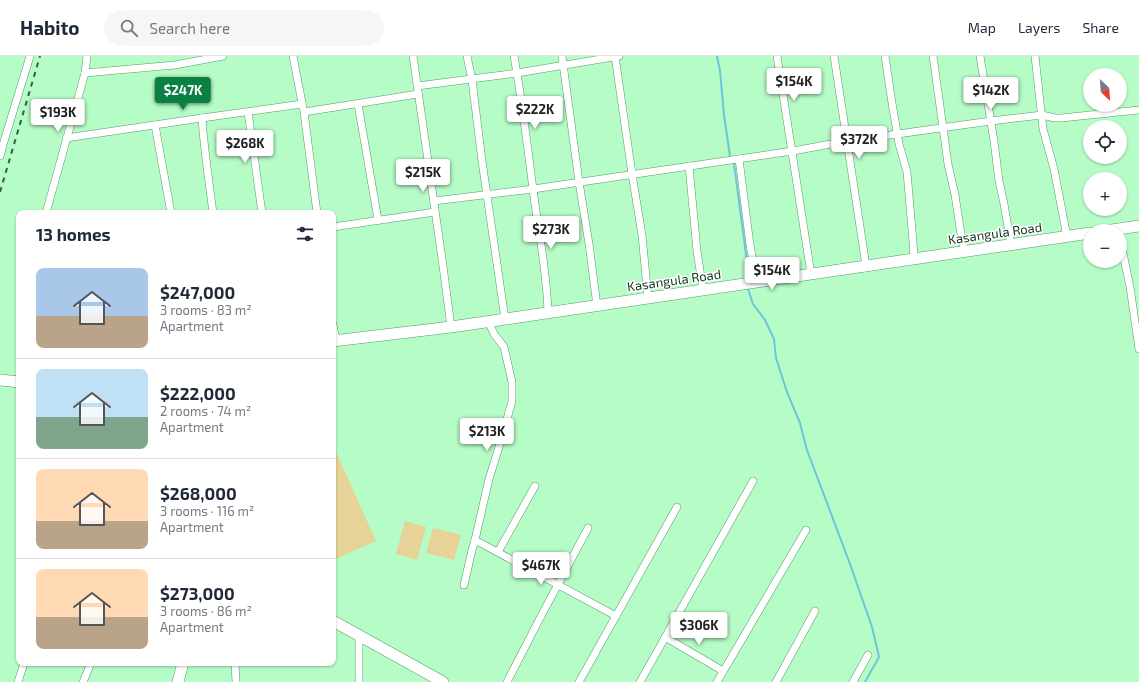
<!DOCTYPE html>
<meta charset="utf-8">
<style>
:root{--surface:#fff;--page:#f6f6f7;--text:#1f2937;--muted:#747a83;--line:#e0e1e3;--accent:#0b8043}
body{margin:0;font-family:"Exo 2",sans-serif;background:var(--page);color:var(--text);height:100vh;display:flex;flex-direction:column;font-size:15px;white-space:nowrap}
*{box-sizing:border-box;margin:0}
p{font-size:13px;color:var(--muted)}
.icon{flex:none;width:22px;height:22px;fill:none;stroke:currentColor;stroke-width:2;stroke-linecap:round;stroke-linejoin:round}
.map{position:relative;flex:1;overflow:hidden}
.drawer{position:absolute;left:16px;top:154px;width:320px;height:456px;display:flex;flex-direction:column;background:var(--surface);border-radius:8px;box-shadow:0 1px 3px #0004}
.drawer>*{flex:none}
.needle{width:26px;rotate:155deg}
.fabs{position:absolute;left:1083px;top:12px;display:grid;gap:8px}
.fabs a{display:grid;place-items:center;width:44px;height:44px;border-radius:50%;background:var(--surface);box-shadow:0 1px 3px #0004;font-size:20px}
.price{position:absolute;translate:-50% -34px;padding:0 9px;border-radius:4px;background:#fff;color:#222;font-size:13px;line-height:26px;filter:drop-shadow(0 1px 2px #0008)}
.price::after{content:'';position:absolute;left:50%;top:24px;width:12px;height:9px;margin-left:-6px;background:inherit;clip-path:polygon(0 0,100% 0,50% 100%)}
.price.selected{background:var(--accent);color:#fff}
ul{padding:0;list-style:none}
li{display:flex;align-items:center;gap:12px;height:100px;padding:0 20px}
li+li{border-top:1px solid var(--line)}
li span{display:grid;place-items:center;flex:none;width:112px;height:80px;border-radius:8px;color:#555}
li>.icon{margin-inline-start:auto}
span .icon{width:48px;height:48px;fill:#fffc;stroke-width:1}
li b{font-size:17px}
h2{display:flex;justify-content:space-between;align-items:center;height:48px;padding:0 20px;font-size:17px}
header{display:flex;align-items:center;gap:24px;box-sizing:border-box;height:56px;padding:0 20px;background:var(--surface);border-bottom:1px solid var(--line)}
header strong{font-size:19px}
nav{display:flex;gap:22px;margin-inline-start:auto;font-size:14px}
.search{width:280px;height:36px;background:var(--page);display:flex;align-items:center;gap:10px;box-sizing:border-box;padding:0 14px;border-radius:22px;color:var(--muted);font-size:15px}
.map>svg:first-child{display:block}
.green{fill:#e7d397}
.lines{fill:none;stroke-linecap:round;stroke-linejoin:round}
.stream{stroke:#6dc6d7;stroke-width:2}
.street-casing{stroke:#579b69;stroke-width:8}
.secondary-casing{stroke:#579b69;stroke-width:12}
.street{stroke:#fff;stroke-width:7}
.secondary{stroke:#fff;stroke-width:11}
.rail{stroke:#395e43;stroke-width:2;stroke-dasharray:5 5;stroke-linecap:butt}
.labels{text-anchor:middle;stroke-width:3;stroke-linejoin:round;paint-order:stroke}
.street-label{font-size:13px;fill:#16321e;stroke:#fff}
</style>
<header>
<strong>Habito</strong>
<div class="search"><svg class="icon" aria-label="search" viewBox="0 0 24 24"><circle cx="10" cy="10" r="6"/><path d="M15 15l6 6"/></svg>Search here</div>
<nav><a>Map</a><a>Layers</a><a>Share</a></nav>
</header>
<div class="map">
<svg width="1139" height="626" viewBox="0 0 1139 626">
<rect width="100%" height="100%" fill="#b5fcc6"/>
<!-- green -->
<g class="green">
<polygon points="336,396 376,485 333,504 333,397"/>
<polygon points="405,465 426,471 417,504 396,498"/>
<polygon points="433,472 461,479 454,504 426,497"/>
</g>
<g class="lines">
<!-- stream -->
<g class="stream">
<polyline points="717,0 720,15 724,59 730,100"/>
<polyline points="734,108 749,221"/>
<polyline points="748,233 753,248 765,264 774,283 776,302 787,336 800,367 807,394 850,508 872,571 879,601 865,626"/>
</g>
<defs>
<g id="street">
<polyline points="293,0 303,52"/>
<polyline points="413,0 443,210 451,271"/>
<polyline points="467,0 472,24 482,105 505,263"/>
<path d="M514,0c8,44 13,88 19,133 5,41 14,82 15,124"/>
<polyline points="562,0 579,126 589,188 597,250"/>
<polyline points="615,0 632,118 642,179 648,242"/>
<polyline points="777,0 811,218"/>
<polyline points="834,0 866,210"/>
<polyline points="885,0 892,47 899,88 907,116 913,186 914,203"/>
<polyline points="933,0 948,108 955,139 961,178 965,196"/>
<polyline points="980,0 994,85 999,125 1004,148 1011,189"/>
<polyline points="1035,0 1043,73 1054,113 1067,181"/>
<polyline points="85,17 175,9 223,0"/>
<polyline points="417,30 517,17 619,0"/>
<polyline points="358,48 378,164"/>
<polyline points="248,56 262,157"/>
<path d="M202,62c2,32 7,63 11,95"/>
<polyline points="155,69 171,157"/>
<polyline points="66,82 202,62 302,48"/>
<polyline points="0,100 5,82 30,0"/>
<polyline points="739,103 750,189 757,226"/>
<polyline points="689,110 697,195 703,234"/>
<polyline points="434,145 533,133 793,95 847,85 991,65 1042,59 1055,62 1061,62 1139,54"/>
<polyline points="46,157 85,17 87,0"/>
<polyline points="317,157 304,56 418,38"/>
<polyline points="333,171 435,156"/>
<polyline points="1120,183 1130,231 1139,293"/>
<polyline points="333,268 336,285"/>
<polyline points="475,484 616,560"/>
<polyline points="498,496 535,430"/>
<polyline points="464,529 472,494 475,484 489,423 502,381 512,345 512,326 504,291 494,278 488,265"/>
<polyline points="665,581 723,615"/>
<polyline points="235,607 236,626"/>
<polyline points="18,626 24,607"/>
<polyline points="83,626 91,607"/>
<polyline points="359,626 359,580"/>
<polyline points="507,626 539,564 588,472"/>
<polyline points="579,626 677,451"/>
<polyline points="640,626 753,425"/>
<polyline points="717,626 806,474"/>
<polyline points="776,626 815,555"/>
<polyline points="853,626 868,599"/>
</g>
<g id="secondary">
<polyline points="1105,175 1139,170"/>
<polyline points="333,285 451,271 1090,177"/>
<polyline points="0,324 19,326"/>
<polyline points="333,565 443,626"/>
<polyline points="178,626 183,607"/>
</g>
</defs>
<!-- street casing -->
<use href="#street" class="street-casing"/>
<!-- secondary casing -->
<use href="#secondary" class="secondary-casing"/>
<!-- street -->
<use href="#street" class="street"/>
<!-- secondary -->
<use href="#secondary" class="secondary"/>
<!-- rail -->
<polyline class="rail" points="0,136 40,0"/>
</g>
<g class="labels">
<!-- street labels -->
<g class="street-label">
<text transform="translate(995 177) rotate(-8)" y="5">Kasangula Road</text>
<text transform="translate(674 224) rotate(-8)" y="5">Kasangula Road</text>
</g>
</g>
</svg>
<div class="fabs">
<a><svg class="needle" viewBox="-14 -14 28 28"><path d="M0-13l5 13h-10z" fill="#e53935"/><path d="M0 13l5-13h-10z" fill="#747a83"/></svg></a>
<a><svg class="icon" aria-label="locate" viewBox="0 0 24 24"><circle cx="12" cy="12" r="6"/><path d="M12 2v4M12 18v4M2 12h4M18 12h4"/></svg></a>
<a>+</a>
<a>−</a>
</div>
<b class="price" style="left:794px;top:46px">$154K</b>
<b class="price selected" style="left:183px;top:55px">$247K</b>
<b class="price" style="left:991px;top:55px">$142K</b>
<b class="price" style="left:535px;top:74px">$222K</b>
<b class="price" style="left:58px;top:77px">$193K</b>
<b class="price" style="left:859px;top:104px">$372K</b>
<b class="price" style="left:245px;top:108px">$268K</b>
<b class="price" style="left:423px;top:137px">$215K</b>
<b class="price" style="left:551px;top:194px">$273K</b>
<b class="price" style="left:772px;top:235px">$154K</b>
<b class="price" style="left:487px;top:396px">$213K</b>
<b class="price" style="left:541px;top:530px">$467K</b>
<b class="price" style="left:699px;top:590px">$306K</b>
<section class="drawer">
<h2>13 homes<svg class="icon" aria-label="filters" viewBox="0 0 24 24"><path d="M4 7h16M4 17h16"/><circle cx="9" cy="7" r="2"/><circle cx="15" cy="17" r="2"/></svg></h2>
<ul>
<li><span style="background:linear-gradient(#a9c7e8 60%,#b9a48a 0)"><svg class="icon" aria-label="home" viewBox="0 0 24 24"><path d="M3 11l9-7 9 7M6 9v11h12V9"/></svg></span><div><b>$247,000</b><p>3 rooms · 83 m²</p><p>Apartment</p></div></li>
<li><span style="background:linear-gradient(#bfe0f5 60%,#7fa58c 0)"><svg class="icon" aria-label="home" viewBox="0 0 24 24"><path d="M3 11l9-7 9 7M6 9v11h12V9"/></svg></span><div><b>$222,000</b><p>2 rooms · 74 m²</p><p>Apartment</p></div></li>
<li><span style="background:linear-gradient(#ffd9b3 65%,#b9a48a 0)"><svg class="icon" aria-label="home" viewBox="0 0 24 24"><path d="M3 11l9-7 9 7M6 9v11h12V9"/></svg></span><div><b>$268,000</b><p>3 rooms · 116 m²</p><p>Apartment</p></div></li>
<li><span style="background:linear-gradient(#ffd9b3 60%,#b9a48a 0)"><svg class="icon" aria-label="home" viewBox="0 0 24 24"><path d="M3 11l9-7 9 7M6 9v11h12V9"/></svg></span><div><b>$273,000</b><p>3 rooms · 86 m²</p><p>Apartment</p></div></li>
</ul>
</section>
</div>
